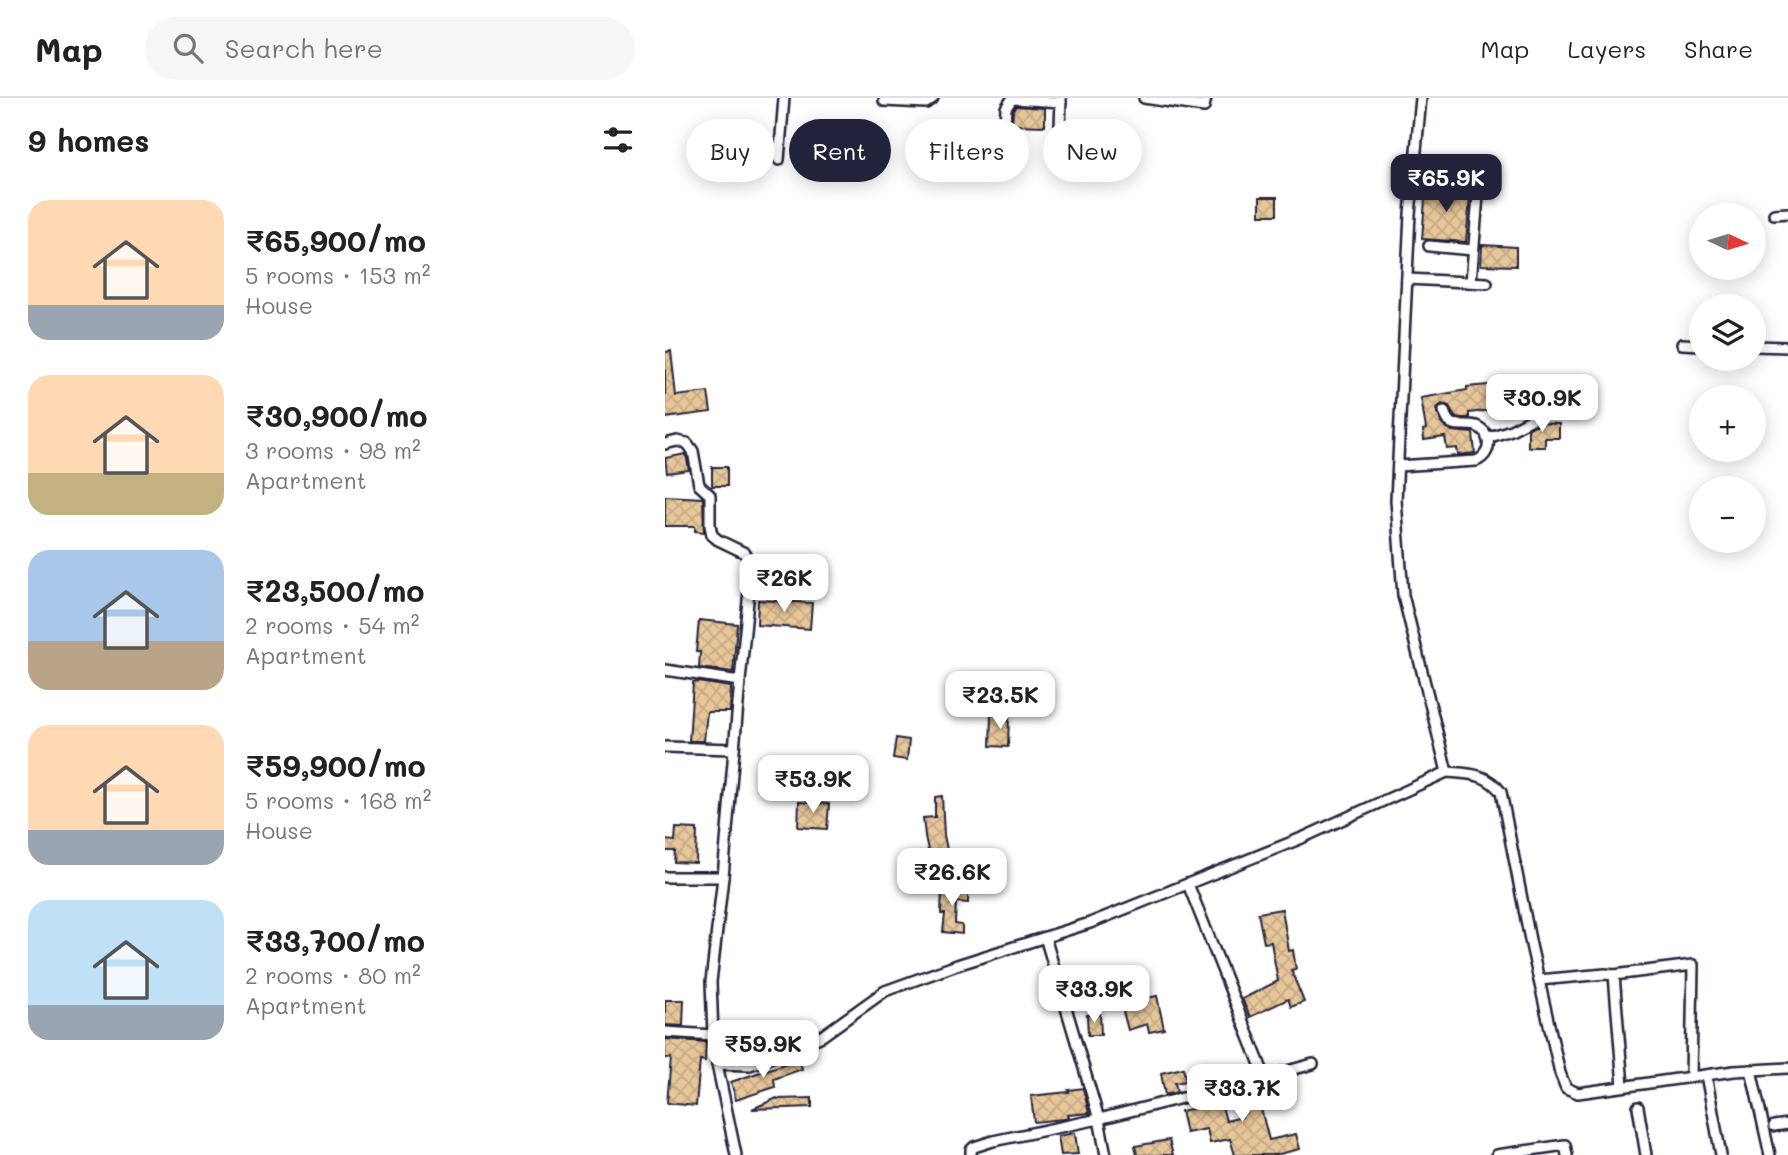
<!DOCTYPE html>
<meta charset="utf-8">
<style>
:root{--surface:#fff;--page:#f6f6f6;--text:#222;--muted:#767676;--line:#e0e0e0;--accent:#22223b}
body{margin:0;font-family:Mali,sans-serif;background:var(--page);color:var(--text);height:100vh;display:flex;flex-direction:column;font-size:26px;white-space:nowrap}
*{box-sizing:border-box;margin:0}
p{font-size:23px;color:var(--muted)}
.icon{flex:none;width:38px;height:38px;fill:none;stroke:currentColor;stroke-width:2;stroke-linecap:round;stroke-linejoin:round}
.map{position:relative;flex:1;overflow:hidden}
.drawer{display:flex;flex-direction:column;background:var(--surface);width:665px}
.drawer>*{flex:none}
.banner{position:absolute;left:21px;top:21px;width:665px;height:63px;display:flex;gap:14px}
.needle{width:46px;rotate:94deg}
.tools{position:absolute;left:1024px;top:105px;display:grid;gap:14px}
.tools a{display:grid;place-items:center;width:77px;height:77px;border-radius:50%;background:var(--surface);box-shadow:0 4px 18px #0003;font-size:35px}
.price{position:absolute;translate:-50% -60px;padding:0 16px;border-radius:14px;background:#fff;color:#222;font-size:23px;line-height:46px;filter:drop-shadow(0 2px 4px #0008)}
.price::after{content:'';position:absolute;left:50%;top:42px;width:21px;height:16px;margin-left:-10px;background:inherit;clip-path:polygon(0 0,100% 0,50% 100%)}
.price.current{background:var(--accent);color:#fff}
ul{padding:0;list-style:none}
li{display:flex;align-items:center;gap:21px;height:175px;padding:0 28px}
li span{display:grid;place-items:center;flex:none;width:196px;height:140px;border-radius:21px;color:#555}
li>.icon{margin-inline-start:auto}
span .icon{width:84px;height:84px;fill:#fffc;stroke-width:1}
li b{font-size:30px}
h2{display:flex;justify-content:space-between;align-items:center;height:84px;padding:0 28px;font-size:30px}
.chip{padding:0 24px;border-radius:32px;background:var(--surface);box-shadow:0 4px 18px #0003;font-size:24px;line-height:63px}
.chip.current{background:var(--accent);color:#fff}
header{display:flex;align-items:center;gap:42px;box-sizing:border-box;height:98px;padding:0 35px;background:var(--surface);border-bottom:2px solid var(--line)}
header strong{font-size:33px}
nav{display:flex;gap:38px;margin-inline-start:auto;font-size:24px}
.search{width:490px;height:63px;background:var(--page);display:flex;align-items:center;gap:18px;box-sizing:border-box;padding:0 24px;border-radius:38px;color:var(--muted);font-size:26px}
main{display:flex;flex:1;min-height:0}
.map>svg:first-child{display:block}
.building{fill:url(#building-cross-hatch);stroke:#22223b;stroke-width:2}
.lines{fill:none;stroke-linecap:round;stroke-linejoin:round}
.minor-casing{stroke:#22223b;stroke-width:14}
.minor{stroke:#fff;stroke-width:9}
</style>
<header>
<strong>Map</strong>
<div class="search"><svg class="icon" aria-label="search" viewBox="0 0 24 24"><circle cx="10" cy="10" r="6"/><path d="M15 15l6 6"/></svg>Search here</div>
<nav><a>Map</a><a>Layers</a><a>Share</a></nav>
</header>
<main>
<section class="drawer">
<h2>9 homes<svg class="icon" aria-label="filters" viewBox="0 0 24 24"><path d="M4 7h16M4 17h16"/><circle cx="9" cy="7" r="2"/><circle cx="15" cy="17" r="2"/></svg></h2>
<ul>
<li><span style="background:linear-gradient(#ffd9b3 75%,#9aa5b1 0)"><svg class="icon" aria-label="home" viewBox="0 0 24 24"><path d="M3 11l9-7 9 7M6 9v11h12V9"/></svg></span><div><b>₹65,900/mo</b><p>5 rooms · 153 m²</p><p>House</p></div></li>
<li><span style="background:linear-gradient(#ffd9b3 70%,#c2b280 0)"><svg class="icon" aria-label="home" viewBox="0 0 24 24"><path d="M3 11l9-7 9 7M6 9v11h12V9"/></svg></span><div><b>₹30,900/mo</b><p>3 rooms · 98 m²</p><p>Apartment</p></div></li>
<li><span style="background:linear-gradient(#a9c7e8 65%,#b9a48a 0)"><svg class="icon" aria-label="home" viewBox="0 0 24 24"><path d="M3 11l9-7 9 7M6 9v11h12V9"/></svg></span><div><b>₹23,500/mo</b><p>2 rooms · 54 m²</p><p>Apartment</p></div></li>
<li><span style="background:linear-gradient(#ffd9b3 75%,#9aa5b1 0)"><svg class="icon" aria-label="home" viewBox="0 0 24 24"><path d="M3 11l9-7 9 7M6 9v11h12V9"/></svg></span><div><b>₹59,900/mo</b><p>5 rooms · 168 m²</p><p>House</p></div></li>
<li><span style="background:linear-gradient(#bfe0f5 75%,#9aa5b1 0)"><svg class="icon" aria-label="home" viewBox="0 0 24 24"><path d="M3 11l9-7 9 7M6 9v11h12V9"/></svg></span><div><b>₹33,700/mo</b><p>2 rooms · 80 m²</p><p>Apartment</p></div></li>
</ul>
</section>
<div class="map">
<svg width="1123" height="1057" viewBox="0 0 1123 1057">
<defs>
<pattern id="building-cross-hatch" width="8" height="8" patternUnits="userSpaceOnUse" patternTransform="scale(1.75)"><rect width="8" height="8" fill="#e7c699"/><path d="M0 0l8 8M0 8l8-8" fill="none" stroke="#c6aa85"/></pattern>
</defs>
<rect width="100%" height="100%" fill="#fff"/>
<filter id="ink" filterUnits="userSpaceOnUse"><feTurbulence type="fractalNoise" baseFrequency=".0143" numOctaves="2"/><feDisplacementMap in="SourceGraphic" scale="14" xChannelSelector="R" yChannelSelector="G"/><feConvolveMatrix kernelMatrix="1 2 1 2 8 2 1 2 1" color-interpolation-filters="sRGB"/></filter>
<g filter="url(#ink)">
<!-- building -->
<g class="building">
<polygon points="351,8 380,10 380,28 347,27 348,12"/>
<polygon points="761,88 803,91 803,100 805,100 801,144 757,141"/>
<rect x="595" y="99" width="17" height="18"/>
<polygon points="817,147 851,149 851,168 816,167"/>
<polygon points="6,253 11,298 43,294 46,314 0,320 0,254"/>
<polygon points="833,286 833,287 878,288 878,310 835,308 835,311 804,315 804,320 797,320 790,319 784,308 777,306 773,309 772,313 777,326 787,333 808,335 810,355 793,357 792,350 782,351 780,339 759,342 758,332 761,331 756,300 802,292 802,289"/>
<polygon points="875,325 894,326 894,340 880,340 880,349 863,349 863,331 870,327 875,327"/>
<polygon points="21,356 24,372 2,375 0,360"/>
<rect x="47" y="369" width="15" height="19"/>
<polygon points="0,398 38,400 39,434 30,433 30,428 0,428"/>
<polygon points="93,502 147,505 145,531 92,527"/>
<polygon points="34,522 72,526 68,574 34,570 35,554 31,554"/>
<polygon points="33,584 66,589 65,614 42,614 39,643 24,643 28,585"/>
<polygon points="326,617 344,617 343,649 325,648"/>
<polygon points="231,640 244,642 242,662 228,660"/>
<polygon points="166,668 169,684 136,690 133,674"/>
<polygon points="277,698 279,737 283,757 284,757 285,761 303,760 304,773 269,776 269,770 267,771 260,738 258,720 270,719 270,699"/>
<polygon points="134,704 164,706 162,731 133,729"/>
<polygon points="11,730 32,731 31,765 9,764 10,753 0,753 0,742 10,743"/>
<polygon points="277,790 303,791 303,805 291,804 290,826 297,827 297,836 278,834 280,816 276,816"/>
<polygon points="617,811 624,853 628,852 631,871 626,872 639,904 626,909 623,901 585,919 577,901 613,883 606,844 599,845 593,815"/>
<polygon points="492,898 499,931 484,934 482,926 463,932 457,910 478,905 477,901"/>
<polygon points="0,902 19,902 18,928 0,927"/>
<polygon points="435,916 436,937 423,937 422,917"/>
<polygon points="0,941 41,944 40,963 35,962 31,1008 2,1005 6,960 0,960"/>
<polygon points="134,961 137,971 109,981 110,989 71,1002 66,984"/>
<polygon points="518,970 521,983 510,985 512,994 500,997 496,975"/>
<polygon points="614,985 618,1002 595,1007 604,1042 631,1036 635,1051 610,1057 570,1057 565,1041 545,1045 542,1031 521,1035 516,1013 532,1010 532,1008 555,1001 561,1023 577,1019 571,996"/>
<polygon points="418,990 424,1015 403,1017 404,1020 399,1021 369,1024 366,998 404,994 403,992"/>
<polygon points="112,1000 113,1001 147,1000 147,1009 87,1011"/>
<polygon points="410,1035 413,1056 396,1057 393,1038"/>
<polygon points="504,1042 508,1057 472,1057 470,1048"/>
</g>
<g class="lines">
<defs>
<g id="minor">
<polyline points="479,0 539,9 541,0"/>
<polyline points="219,3 261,5 268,0"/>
<polyline points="340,27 341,10 347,1 396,4"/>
<polyline points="395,30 396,0"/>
<polyline points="114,62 119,0"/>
<polyline points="1109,116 1123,115"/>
<polyline points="764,148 808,152"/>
<polyline points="742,181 822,185"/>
<polyline points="806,184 813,98"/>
<polyline points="1017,246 1036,247"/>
<polyline points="1088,248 1123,249"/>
<polyline points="822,340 846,332 873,318"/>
<polyline points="0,346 12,343 22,345 28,353 34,387 45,397 45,427 47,437 53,442 80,455 84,464 85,483 75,583"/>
<path d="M733,368l78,-5c17,-7 16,-29 0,-35 -7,-2 -16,0 -23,-2 -6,-2 -7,-8 -9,-13"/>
<polyline points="0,572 75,583 58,779"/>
<polyline points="0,649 68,651"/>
<path d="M782,674c23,2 39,1 54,20l30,153 29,128 6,15 12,5 156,-22 54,-3"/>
<polyline points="0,779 58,779 46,884 48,937 52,966"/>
<polyline points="523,786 600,979"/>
<polyline points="380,839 434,1021 441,1057"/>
<polyline points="949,877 958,988"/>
<polyline points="874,882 940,876 949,877 1028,867 1026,979"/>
<polyline points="0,934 48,937"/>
<polyline points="1086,972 1105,1057"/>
<polyline points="1041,977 1056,1057"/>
<polyline points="973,1009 981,1057"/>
<polyline points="1109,1028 1123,1026"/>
<polyline points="71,1057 52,966 85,967 110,958 157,938 220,893 292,867 425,825 637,740 782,674 738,497 731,402 745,116 756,0"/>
<polyline points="306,1057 306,1052 309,1049 328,1043 434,1021 600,979 648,966"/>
<polyline points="832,1057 900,1047 902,1057"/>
</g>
</defs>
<!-- minor casing -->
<use href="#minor" class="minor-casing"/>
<!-- minor -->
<use href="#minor" class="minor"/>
</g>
</g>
</svg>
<div class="tools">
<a><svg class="needle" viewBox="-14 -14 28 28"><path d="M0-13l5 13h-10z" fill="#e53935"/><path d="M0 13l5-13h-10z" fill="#767676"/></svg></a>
<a><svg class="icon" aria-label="layers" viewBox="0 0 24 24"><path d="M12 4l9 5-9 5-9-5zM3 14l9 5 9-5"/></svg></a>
<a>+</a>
<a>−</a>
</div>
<b class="price current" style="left:781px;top:116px">₹65.9K</b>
<b class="price" style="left:877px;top:336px">₹30.9K</b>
<b class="price" style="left:119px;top:516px">₹26K</b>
<b class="price" style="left:335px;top:633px">₹23.5K</b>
<b class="price" style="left:148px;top:717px">₹53.9K</b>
<b class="price" style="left:287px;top:810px">₹26.6K</b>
<b class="price" style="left:429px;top:927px">₹33.9K</b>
<b class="price" style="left:98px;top:982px">₹59.9K</b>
<b class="price" style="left:577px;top:1026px">₹33.7K</b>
<div class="banner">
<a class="chip">Buy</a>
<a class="chip current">Rent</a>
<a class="chip">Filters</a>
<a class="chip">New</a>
</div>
</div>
</main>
